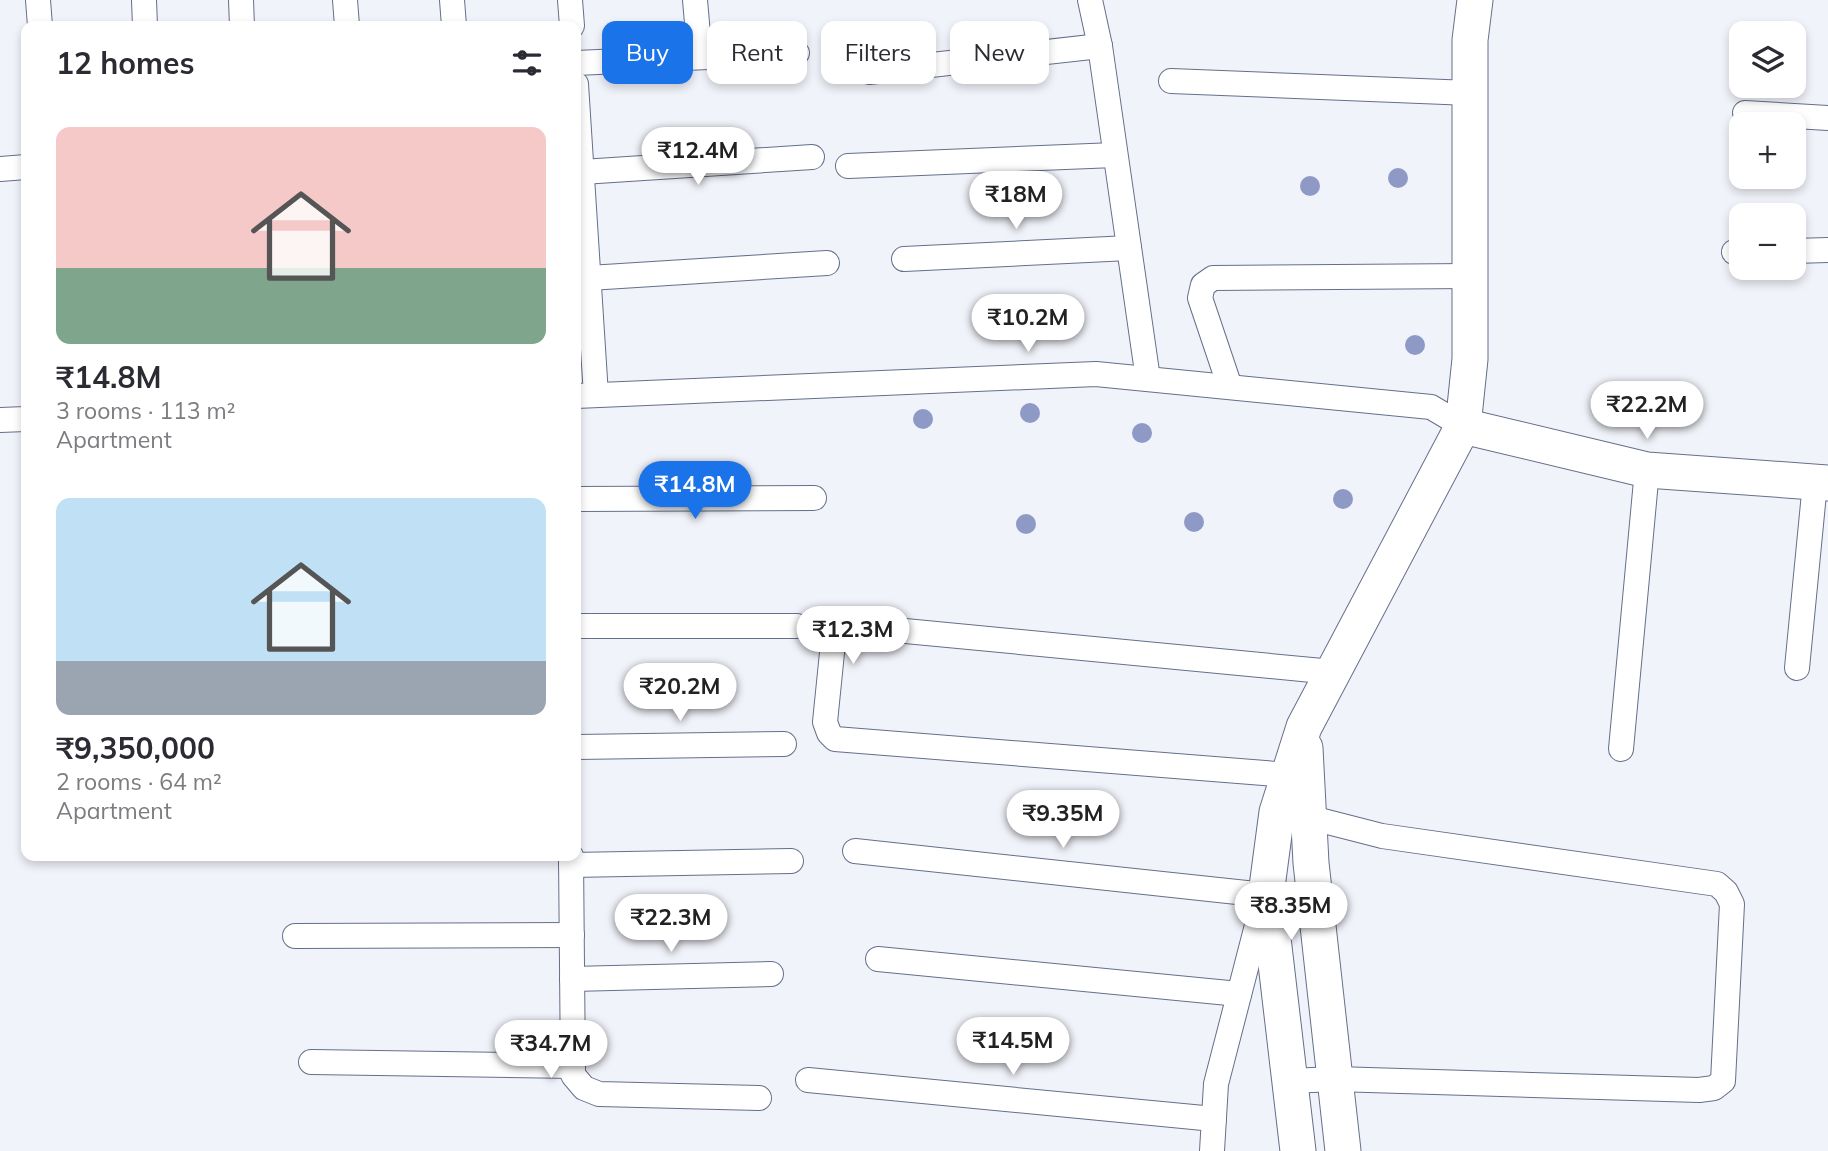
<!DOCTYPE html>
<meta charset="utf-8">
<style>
:root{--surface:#fff;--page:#f2f2f3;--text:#2b2b33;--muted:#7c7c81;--accent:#1a73e8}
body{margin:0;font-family:Mulish,sans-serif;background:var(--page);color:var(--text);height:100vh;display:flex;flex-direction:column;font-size:26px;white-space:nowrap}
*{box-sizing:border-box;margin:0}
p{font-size:23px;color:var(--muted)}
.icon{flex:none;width:38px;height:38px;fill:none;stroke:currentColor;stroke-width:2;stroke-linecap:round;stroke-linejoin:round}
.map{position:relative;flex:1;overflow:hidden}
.details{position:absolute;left:21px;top:21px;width:560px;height:840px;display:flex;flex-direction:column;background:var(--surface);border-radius:14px;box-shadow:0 4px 10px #0003}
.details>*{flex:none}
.guide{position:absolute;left:602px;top:21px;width:665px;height:63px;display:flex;gap:14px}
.controls{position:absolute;left:1729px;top:21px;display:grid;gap:14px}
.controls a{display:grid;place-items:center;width:77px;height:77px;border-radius:14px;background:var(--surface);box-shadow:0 4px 10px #0003;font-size:35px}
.price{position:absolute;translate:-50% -60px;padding:0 16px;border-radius:24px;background:#fff;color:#222;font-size:23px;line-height:46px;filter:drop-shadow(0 2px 4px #0008)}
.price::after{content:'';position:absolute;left:50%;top:42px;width:21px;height:16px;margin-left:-10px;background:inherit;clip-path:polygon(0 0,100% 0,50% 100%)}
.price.on{background:var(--accent);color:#fff}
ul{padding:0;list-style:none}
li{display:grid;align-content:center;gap:14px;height:371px;padding:0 35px}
li span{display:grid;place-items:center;height:217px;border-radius:14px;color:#555}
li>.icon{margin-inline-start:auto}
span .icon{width:126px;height:126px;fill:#fffc;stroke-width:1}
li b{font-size:30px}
h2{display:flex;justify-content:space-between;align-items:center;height:84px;padding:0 35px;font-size:30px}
.pill{padding:0 24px;border-radius:14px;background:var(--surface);box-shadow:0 4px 10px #0003;font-size:24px;line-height:63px}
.pill.on{background:var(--accent);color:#fff}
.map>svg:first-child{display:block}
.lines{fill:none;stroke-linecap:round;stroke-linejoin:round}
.street-casing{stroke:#656f8a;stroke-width:26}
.secondary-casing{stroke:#656f8a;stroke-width:37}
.street{stroke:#fff;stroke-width:24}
.secondary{stroke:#fff;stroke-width:35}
.tree{fill:#8e9ac5}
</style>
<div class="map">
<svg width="1828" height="1151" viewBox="0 0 1828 1151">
<rect width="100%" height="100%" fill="#f1f3fa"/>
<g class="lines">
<defs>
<g id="street">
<polyline points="38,0 40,26"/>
<polyline points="144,0 145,26"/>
<polyline points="241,0 242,26"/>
<polyline points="345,0 347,26"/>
<polyline points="452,0 454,26"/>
<polyline points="570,0 572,26"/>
<polyline points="695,0 700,57"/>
<polyline points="1090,0 1100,46 1148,379"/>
<polyline points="576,63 797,53"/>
<polyline points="869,72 1100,46"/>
<polyline points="1171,81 1470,93"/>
<polyline points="576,84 596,395"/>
<polyline points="1745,113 1828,118"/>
<polyline points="848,166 1115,155"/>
<polyline points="0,169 26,167"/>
<polyline points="582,172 812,157"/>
<polyline points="1794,251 1828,250"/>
<polyline points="1734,252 1741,252"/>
<polyline points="904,259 1129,248"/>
<polyline points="589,278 827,263"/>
<polyline points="1230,387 1200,298 1203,285 1213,278 1470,276"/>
<polyline points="576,396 1096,374 1431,407 1463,426"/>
<polyline points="0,420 26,419"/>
<polyline points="576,499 814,498"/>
<polyline points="576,626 797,626"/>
<polyline points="1797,668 1815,483"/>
<polyline points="576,747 784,744"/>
<polyline points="1621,749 1647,470"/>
<polyline points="1289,775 835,739 829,733 825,722 834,633 841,627 853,626 1333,672"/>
<polyline points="855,851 1265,895"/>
<polyline points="571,856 573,1075 584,1088 599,1094 759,1098"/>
<polyline points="571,865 791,861"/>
<polyline points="295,936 572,935"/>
<polyline points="878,959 1239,994"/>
<polyline points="572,979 771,974"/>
<polyline points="311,1062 573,1066"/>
<polyline points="808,1080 1214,1119"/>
<polyline points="1290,1081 1335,1079 1699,1090 1714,1088 1723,1081 1732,904 1726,892 1717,884 1382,836 1308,817"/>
<polyline points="1212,1151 1216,1084 1263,902"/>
</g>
<g id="secondary">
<polyline points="1463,426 1647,470 1828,483"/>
<polyline points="1305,748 1311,863 1343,1151"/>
<polyline points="1298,1151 1267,887 1277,812 1304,727 1463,426 1470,359 1470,40 1475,0"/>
</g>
</defs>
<!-- street casing -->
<use href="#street" class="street-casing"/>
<!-- secondary casing -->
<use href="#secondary" class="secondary-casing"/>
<!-- street -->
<use href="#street" class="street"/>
<!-- secondary -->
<use href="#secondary" class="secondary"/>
</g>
<!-- trees -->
<g class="tree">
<circle cx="1398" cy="178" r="10"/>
<circle cx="1310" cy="186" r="10"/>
<circle cx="1415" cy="345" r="10"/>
<circle cx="1030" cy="413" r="10"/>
<circle cx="923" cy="419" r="10"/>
<circle cx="1142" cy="433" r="10"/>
<circle cx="1343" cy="499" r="10"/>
<circle cx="1194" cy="522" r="10"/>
<circle cx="1026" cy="524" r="10"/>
</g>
</svg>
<div class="controls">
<a><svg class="icon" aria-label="layers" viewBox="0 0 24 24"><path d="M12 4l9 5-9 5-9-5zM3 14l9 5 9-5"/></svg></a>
<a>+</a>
<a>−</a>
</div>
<b class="price" style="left:698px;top:187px">₹12.4M</b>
<b class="price" style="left:1016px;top:231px">₹18M</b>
<b class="price" style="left:1028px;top:354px">₹10.2M</b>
<b class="price" style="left:1647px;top:441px">₹22.2M</b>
<b class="price on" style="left:695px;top:521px">₹14.8M</b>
<b class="price" style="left:853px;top:666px">₹12.3M</b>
<b class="price" style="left:680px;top:723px">₹20.2M</b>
<b class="price" style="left:1063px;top:850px">₹9.35M</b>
<b class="price" style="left:1291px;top:942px">₹8.35M</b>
<b class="price" style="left:671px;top:954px">₹22.3M</b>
<b class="price" style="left:1013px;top:1077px">₹14.5M</b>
<b class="price" style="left:551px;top:1080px">₹34.7M</b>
<div class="guide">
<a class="pill on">Buy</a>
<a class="pill">Rent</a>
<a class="pill">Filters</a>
<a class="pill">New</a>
</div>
<section class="details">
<h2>12 homes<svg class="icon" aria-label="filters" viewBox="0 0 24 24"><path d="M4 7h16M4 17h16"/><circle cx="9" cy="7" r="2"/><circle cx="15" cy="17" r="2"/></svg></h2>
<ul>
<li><span style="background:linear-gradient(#f6c9c9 65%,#7fa58c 0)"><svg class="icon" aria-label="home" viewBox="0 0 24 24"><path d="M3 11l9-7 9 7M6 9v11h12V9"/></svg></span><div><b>₹14.8M</b><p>3 rooms · 113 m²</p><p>Apartment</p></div></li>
<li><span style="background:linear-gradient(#bfe0f5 75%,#9aa5b1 0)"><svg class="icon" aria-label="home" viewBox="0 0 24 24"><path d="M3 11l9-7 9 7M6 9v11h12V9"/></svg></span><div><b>₹9,350,000</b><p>2 rooms · 64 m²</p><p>Apartment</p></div></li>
</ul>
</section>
</div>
